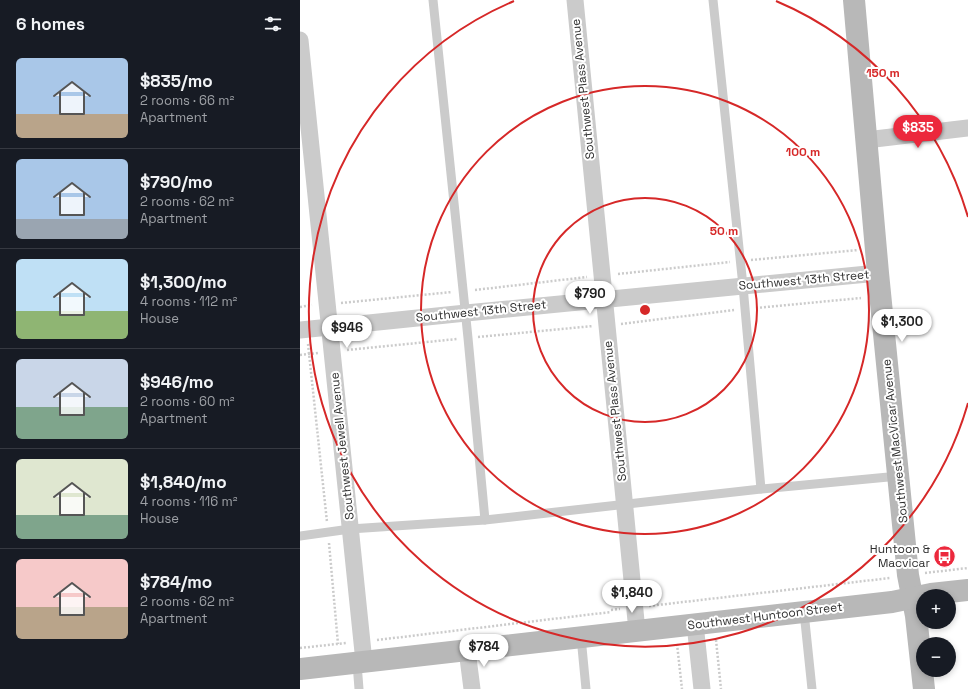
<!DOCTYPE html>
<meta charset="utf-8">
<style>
:root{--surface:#171b24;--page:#20242c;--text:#f1f3f6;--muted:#9ea1a6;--line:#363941;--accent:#ec283c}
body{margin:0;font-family:"Space Grotesk",sans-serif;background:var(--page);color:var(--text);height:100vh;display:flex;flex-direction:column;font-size:15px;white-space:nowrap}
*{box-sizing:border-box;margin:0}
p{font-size:13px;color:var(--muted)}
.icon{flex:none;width:22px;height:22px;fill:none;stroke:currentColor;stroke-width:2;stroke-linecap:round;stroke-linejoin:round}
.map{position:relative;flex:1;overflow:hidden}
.drawer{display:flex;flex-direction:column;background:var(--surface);width:300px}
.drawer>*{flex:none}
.tools{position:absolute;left:616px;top:589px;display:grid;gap:8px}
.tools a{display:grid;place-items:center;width:40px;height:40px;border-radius:50%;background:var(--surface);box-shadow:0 2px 6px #0003;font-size:20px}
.price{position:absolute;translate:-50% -34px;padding:0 9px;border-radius:14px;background:#fff;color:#222;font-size:13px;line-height:26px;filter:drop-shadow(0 1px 2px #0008)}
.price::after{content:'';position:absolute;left:50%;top:24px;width:12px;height:9px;margin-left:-6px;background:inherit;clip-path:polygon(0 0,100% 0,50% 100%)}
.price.current{background:var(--accent);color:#fff}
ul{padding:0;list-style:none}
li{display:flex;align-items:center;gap:12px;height:100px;padding:0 16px}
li+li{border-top:1px solid var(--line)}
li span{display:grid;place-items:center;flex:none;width:112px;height:80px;border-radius:6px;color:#555}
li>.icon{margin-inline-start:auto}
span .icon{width:48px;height:48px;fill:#fffc;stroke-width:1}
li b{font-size:17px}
h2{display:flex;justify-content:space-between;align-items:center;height:48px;padding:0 16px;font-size:17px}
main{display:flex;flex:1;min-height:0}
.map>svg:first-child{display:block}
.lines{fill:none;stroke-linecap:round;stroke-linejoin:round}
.path{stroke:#cbcbcb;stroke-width:2.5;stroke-dasharray:2 2;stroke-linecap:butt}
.lane{stroke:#cbcbcb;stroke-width:9}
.street{stroke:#cbcbcb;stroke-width:17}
.secondary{stroke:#b8b8b8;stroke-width:22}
.ring{fill:none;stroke:#d62828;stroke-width:2}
.labels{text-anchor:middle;stroke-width:4;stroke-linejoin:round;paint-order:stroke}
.street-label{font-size:12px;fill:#2e2e2e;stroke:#fff}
.poi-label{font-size:12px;fill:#2e2e2e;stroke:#fff;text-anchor:end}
.centre{fill:#d62828;stroke:#fff;stroke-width:2}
.ring-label{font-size:12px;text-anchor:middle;font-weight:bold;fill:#d62828;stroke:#fff;stroke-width:4;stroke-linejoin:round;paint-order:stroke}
</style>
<main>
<section class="drawer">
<h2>6 homes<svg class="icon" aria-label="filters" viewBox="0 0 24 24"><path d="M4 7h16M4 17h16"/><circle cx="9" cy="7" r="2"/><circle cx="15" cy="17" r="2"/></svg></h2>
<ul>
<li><span style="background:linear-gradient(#a9c7e8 70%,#b9a48a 0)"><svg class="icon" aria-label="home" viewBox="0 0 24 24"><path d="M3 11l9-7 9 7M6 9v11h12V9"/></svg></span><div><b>$835/mo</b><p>2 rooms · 66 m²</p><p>Apartment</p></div></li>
<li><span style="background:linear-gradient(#a9c7e8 75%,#9aa5b1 0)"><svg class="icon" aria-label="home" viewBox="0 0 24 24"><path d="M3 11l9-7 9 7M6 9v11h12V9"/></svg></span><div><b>$790/mo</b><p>2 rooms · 62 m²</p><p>Apartment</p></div></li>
<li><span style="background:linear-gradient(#bfe0f5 65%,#8fb573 0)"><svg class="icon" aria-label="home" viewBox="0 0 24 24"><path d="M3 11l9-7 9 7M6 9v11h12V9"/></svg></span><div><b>$1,300/mo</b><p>4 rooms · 112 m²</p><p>House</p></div></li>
<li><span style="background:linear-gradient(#c9d6e8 60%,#7fa58c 0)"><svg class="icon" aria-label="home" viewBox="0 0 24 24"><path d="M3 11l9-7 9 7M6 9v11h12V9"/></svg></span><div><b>$946/mo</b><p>2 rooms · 60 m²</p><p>Apartment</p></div></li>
<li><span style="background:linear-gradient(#dfe7d0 70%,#7fa58c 0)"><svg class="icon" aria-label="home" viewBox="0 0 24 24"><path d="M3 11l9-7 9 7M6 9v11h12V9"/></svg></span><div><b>$1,840/mo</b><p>4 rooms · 116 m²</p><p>House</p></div></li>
<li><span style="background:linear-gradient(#f6c9c9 60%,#b9a48a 0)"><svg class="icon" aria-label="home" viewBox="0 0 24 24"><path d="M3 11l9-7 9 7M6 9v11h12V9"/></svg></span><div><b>$784/mo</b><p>2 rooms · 62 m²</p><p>Apartment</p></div></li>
</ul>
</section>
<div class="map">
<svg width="668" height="689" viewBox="0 0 668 689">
<rect width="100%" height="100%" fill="#fff"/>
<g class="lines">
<!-- path -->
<g class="path">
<polyline points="451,260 558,250"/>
<polyline points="318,274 430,262"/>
<polyline points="175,290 287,277"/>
<polyline points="41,303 152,292"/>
<polyline points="0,307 12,305"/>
<polyline points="456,308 561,298"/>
<polyline points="321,324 434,310"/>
<polyline points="178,337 293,326"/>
<polyline points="8,344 27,522"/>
<polyline points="47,350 157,339"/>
<polyline points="0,355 18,353"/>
<polyline points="29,543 38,644"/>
<polyline points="625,573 668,568"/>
<polyline points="349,606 590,578"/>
<polyline points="311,610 320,609"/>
<polyline points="77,640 311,612"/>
<polyline points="416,640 421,689"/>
<polyline points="377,644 382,689"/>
<polyline points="0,648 46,643"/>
</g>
<!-- lane -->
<g class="lane">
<polyline points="133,0 168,338 185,520"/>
<polyline points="413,0 443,286 461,489"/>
<polyline points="0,536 50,529 185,520 461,489 599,476"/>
<polyline points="504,612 512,689"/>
<polyline points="281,637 286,689"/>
<polyline points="57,663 59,689"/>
</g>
<!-- street -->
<g class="street">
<polyline points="275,0 337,631"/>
<polyline points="0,40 64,662"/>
<polyline points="566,140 668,128"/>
<polyline points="0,330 166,313 578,273"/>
<polyline points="395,624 402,689"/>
<polyline points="167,650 172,689"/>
</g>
<!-- secondary -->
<g class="secondary">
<polyline points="554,0 578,273 608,575 616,616 624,689"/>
<polyline points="0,669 592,602 631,594 668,590"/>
</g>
</g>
<!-- distance rings -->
<g class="ring">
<circle cx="345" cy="310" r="112"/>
<circle cx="345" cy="310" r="224"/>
<path d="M668 403A336 336 0 1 1 214 1M476 1A336 336 0 0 1 668 217"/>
</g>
<!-- icons -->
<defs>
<symbol id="bus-disc" viewBox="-11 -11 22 22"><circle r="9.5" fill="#ec283c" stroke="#fff"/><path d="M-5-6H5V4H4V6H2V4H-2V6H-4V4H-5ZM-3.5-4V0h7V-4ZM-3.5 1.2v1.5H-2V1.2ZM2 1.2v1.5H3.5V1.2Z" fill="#fff"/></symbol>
</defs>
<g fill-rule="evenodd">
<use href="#bus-disc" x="632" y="544" width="25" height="25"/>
</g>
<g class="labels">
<!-- street labels -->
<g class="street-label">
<text transform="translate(283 89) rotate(-96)" y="4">Southwest Plass Avenue</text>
<text transform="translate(504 280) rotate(-5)" y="4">Southwest 13th Street</text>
<text transform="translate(181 311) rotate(-6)" y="4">Southwest 13th Street</text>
<text transform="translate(315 411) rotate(-96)" y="4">Southwest Plass Avenue</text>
<text transform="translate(595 441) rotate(-96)" y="4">Southwest MacVicar Avenue</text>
<text transform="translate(42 446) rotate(-96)" y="4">Southwest Jewell Avenue</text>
<text transform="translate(465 616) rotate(-7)" y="4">Southwest Huntoon Street</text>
</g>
<!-- poi labels -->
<g class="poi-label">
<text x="630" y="553">Huntoon &amp;<tspan x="630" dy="14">Macvicar</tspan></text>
</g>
</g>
<circle cx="345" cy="310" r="6" class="centre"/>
<g class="ring-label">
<text x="583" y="77">150 m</text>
<text x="503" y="156">100 m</text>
<text x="424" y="235">50 m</text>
</g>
</svg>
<div class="tools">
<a>+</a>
<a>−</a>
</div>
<b class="price current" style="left:618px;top:149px">$835</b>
<b class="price" style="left:290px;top:315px">$790</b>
<b class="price" style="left:602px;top:343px">$1,300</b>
<b class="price" style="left:47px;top:349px">$946</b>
<b class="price" style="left:332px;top:614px">$1,840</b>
<b class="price" style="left:184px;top:668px">$784</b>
</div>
</main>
